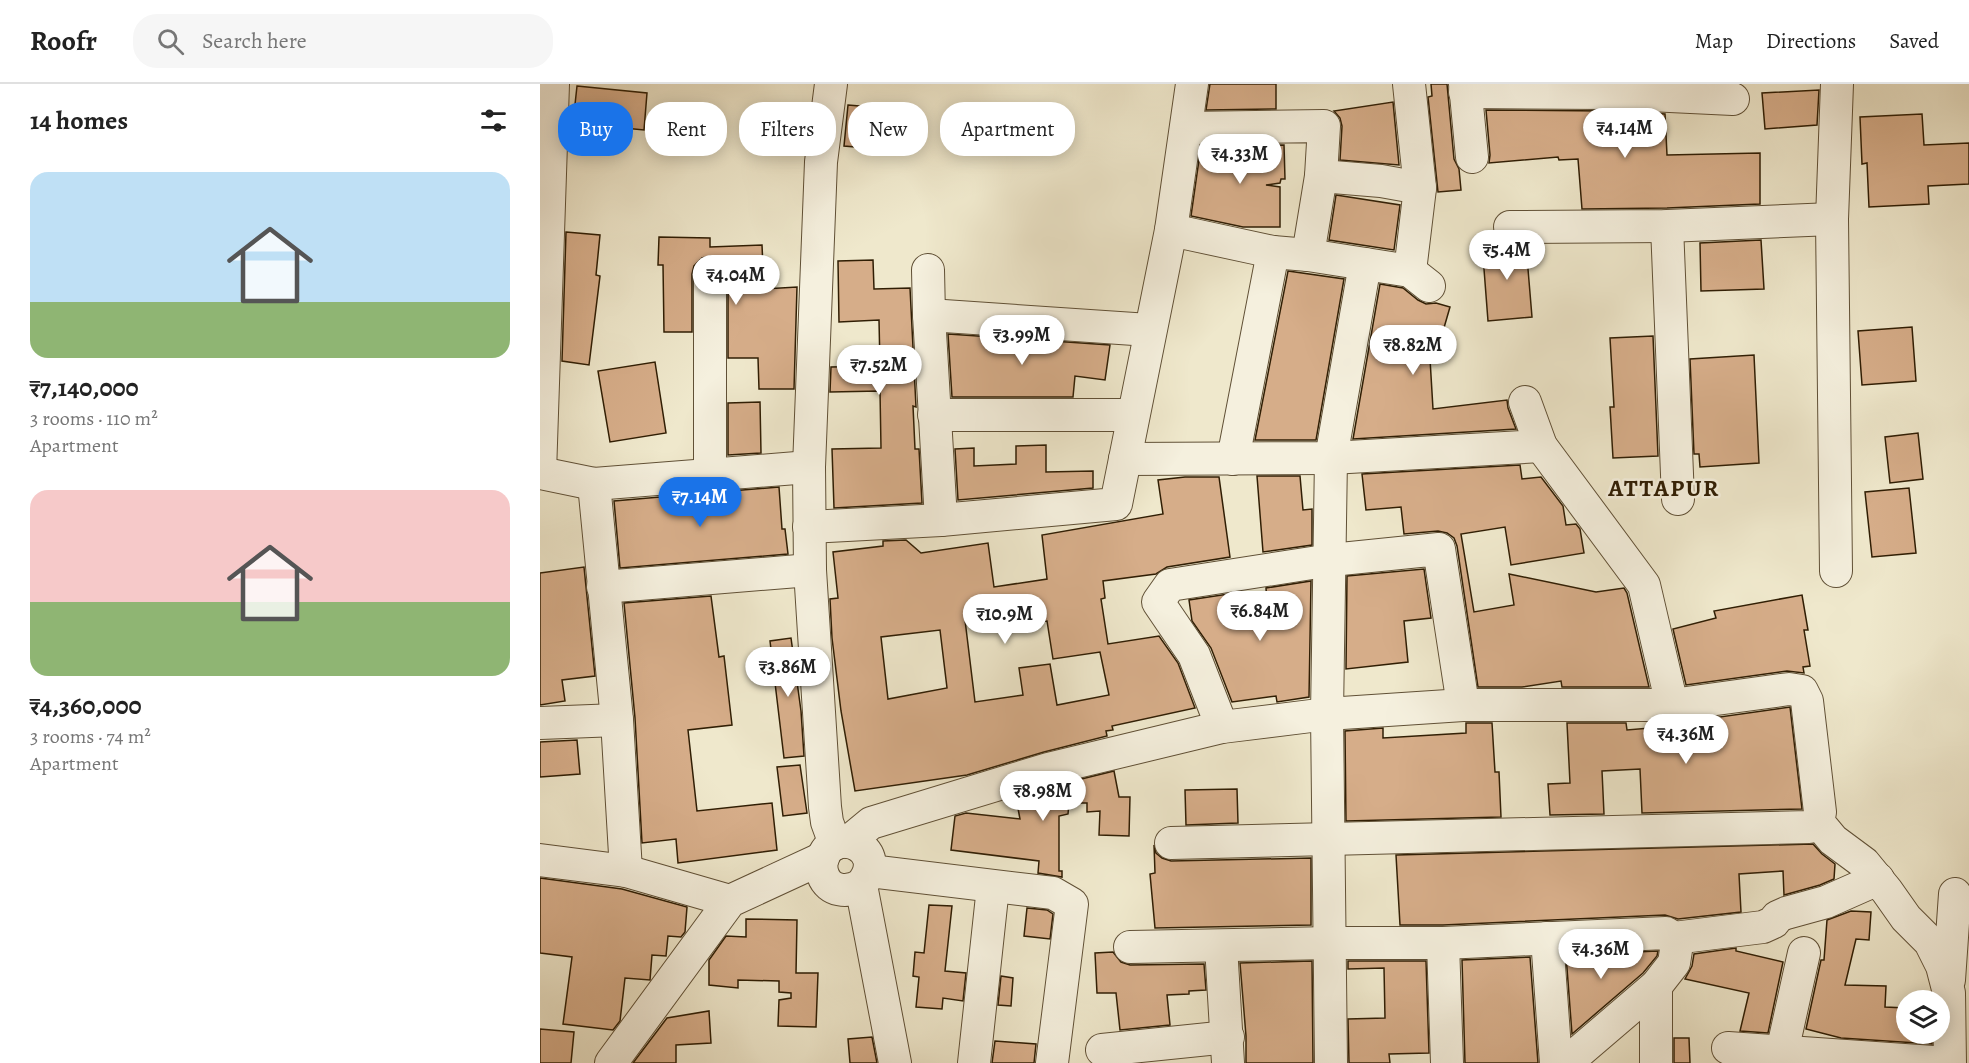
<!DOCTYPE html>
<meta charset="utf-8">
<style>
:root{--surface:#fff;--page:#f6f6f6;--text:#222;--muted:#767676;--line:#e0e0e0;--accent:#1a73e8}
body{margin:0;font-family:Alegreya,serif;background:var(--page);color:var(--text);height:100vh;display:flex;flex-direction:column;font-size:22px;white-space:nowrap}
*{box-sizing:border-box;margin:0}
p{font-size:20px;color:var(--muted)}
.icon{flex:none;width:33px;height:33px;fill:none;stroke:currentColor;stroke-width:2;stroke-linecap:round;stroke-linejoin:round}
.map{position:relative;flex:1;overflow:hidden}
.panel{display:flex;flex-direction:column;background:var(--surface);width:540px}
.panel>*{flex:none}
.guide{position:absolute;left:18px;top:18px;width:570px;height:54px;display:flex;gap:12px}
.tools{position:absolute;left:1356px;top:906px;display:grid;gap:12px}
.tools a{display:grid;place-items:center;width:54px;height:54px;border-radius:50%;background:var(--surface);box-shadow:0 3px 15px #0003;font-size:30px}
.price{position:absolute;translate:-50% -51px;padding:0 14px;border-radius:21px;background:#fff;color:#222;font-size:20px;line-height:39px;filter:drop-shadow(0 2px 3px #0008)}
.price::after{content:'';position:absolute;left:50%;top:36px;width:18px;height:14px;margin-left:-9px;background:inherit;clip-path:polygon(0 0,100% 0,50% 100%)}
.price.on{background:var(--accent);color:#fff}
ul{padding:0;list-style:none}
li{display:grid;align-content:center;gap:12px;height:318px;padding:0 30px}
li span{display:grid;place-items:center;height:186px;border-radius:18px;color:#555}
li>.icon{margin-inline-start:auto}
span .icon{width:108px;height:108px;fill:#fffc;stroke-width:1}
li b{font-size:26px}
h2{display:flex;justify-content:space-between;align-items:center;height:72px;padding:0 30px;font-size:26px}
.tag{padding:0 21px;border-radius:24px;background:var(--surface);box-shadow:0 3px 15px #0003;font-size:21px;line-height:54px}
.tag.on{background:var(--accent);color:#fff}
header{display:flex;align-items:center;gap:36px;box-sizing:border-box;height:84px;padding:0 30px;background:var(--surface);border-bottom:2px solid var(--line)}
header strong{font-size:28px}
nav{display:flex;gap:33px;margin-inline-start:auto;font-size:21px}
.search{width:420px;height:54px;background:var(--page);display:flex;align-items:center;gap:15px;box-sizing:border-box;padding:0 21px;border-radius:24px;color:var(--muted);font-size:22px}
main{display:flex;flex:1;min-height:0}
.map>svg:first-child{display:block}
.building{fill:#d6ad89;stroke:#301e04;stroke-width:1.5;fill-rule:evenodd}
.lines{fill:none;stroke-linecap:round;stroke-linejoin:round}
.minor-casing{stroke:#605036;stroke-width:34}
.minor{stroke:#f5f0de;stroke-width:32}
.labels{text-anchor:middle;stroke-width:5;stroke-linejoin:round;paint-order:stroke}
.district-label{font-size:24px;font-weight:bold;letter-spacing:1.5px;fill:#301e04;stroke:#f5f0de}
</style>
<header>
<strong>Roofr</strong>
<div class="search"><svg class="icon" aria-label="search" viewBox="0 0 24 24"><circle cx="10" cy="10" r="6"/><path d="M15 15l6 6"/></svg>Search here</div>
<nav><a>Map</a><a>Directions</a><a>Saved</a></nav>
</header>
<main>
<section class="panel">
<h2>14 homes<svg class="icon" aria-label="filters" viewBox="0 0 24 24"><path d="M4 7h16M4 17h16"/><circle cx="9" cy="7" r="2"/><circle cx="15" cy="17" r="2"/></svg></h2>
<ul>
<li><span style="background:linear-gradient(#bfe0f5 70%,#8fb573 0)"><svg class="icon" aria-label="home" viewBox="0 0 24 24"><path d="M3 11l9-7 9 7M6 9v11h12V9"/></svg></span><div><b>₹7,140,000</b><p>3 rooms · 110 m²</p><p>Apartment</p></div></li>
<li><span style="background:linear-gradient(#f6c9c9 60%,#8fb573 0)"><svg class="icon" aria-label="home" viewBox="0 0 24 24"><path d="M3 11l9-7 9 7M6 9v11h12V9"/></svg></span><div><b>₹4,360,000</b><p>3 rooms · 74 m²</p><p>Apartment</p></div></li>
</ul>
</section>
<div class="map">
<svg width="1429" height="979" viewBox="0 0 1429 979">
<rect width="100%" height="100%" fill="#efe8cc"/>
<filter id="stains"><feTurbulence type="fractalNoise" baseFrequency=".00333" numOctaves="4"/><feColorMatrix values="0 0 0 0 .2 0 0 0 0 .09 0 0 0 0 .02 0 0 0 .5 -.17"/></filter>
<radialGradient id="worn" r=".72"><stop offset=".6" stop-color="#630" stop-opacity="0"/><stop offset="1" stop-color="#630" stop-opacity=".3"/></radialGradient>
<!-- building -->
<g class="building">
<polygon points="670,0 736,0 736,25 666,26"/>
<polygon points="891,0 907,0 914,75 919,85 921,106 898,108 888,13 892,12"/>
<polygon points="37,2 107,9 104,46 33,39"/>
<polygon points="1279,6 1277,41 1225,45 1222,9"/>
<polygon points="853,18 859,81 800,76 802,42 800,34 794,27"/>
<polygon points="308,21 354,25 351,66 304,62"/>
<polygon points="946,26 1067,27 1125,30 1127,71 1220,69 1220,120 1127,124 1042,125 1038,75 1019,76 1018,73 949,79 950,71"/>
<polygon points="1382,30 1384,61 1429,59 1429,100 1388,102 1389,120 1329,123 1327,79 1322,80 1320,33"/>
<polygon points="744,61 745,95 741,95 740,99 726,101 740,103 740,143 703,143 651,132 661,62"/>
<polygon points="796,111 860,121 854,166 789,156"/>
<polygon points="26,148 60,151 56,191 60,192 49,281 22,277"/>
<polygon points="119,153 170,154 170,163 222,161 224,205 257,203 254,305 219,305 218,274 188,274 188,190 185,181 178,174 171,172 162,174 154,182 152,190 152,248 124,248 123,181 118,181"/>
<polygon points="1221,156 1224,205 1161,207 1160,159"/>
<polygon points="960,158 970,161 986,161 992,233 948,237 942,159"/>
<polygon points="333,176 334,205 370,204 376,323 373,322 375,365 379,365 382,419 294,424 292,365 341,364 340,307 290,308 291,283 340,282 339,236 299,238 298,177"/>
<polygon points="748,187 804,195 776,356 715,356"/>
<polygon points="840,200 863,204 878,216 886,220 896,219 910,223 899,261 889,258 893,325 967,316 968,324 976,345 813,355"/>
<polygon points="1372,243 1376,297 1322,301 1318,247"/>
<polygon points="408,250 570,261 565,296 535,292 533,313 412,313"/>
<polygon points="1113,252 1118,372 1073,374 1070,323 1074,323 1070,254"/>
<polygon points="1214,271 1219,379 1160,383 1159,370 1154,370 1150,275"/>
<polygon points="115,278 126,349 70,358 58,287"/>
<polygon points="220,318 221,369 188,371 188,319"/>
<polygon points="1378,349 1383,395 1350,399 1345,353"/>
<polygon points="506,361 506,388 553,387 553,404 418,416 415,365 434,364 434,382 476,380 476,362"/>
<polygon points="980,381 982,395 1001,393 1023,422 1026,441 1036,440 1040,445 1044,469 971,481 965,443 921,450 934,528 974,521 969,490 1056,508 1084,504 1087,509 1109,603 1022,603 1021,597 982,603 938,603 917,462 914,454 907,449 898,447 864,450 861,423 826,426 822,390"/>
<polygon points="717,392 760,392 763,426 772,425 772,461 723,468"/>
<path d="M645,393h34l11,80 -63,10 -11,7 -53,7 2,17 -4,1 7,45 51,-8 19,27 17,45 -83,18 1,4 -7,1 1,5 -63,16 -77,23 -112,16 -14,-80 -9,-73 -2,-39 8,-1 -5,-46 50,-6v-5l23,-1 15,13 67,-10 6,44 53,-8 -5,-44 121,-21 -5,-34zM475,530l2,11 30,-4 6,38 47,-7 9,43 -52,10 -7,-41 -31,4 4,27 -48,7 -10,-82zM400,546l7,58 -59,11 -7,-62z"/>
<polygon points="239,403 242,445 245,445 248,470 80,484 74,417 120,413 121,415 153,410"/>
<polygon points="1369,404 1376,469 1332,473 1325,408"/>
<polygon points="44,483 55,592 22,596 25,617 0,621 0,489"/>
<polygon points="884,485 891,534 864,537 868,578 806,585 807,492"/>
<polygon points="771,497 769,613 737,618 736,612 692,618 671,564 652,537 649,516 695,509 697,523 727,520 726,504"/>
<polygon points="1262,511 1268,546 1264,546 1270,582 1263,583 1264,589 1247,587 1146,601 1133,545 1176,534 1174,527"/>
<polygon points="171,512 179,573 184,572 192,641 148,646 157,727 232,719 237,766 138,779 136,755 102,759 95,634 84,519"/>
<polygon points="251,554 261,627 264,672 244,674 230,557"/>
<polygon points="1250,623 1262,725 1102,729 1100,685 1062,687 1064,730 1010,731 1008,700 1030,699 1027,639 1086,639 1087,646 1145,641 1144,638"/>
<polygon points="926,639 952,639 955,688 959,688 961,733 806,737 805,647 843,644 843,654 926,649"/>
<polygon points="37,656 40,690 0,693 0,658"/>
<polygon points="260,681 267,729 243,732 237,683"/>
<polygon points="574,687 579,713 590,713 589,752 559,751 560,727 547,728 547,719 529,719 528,730 519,732 519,787 522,787 522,793 498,789 499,777 411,766 415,732 426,729 480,735 476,714 513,702"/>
<polygon points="697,705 698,739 646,741 645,706"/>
<polygon points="1273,760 1282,770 1295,780 1294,795 1280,801 1244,811 1243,787 1199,790 1201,828 1138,835 1125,831 903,841 860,841 856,771"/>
<polygon points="614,761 616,769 622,774 631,777 771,774 771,841 615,844 610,790 615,789"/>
<polygon points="0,794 82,805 147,823 145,848 141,853 128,852 126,872 112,871 110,896 85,894 80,937 73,946 23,940 32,873 0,869"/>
<polygon points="389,821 412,822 405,887 426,889 423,917 403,914 402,925 376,923 379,893 373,892 375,868 384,869"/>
<polygon points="487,824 507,826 513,830 510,855 484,852"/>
<polygon points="1311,827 1331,828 1329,856 1316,855 1305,901 1346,902 1345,923 1366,924 1366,950 1392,950 1392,960 1301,954 1266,945 1281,876 1284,876 1287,836"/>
<polygon points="206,835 257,836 256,889 278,889 276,943 238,942 239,916 251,914 251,909 239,908 239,897 198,896 198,904 169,901 169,876 186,852 206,853"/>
<polygon points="1196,864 1196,867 1243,878 1228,949 1200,947 1209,909 1145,895 1152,882 1154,870"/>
<polygon points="1118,867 1117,872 1103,889 1032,950 1026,871"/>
<polygon points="573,868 581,878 590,881 664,880 666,906 649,907 649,910 627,911 630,941 580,946 576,909 557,909 555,869"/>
<polygon points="990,873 998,979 925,979 922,876"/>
<polygon points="772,877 773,979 706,979 706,952 700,879"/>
<polygon points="808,877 886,877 889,969 849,970 850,979 809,979 808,935 845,934 844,884 808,885"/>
<polygon points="461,892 473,894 471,922 458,921"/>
<polygon points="169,927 171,959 136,961 136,979 93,979 127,934"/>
<polygon points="0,945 34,948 31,979 0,979"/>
<polygon points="332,953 337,979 310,979 308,955"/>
<polygon points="1134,954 1149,954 1150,979 1134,979"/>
<polygon points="455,957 496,960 494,979 452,979"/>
</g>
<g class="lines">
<defs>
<g id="minor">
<polyline points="291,0 281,78 269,383 270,486 285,723 287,738 295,760"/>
<polyline points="869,0 880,104 870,187"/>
<polyline points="925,0 932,73"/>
<polyline points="925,8 1067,9 1193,15"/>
<polyline points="647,44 784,42 781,92 768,171"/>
<polyline points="781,92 841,97 880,104"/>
<polyline points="1127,142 1138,415"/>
<polyline points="970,143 1127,142 1292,135"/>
<polyline points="631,146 733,168 768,171 870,187 889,202"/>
<polyline points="388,186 389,231 401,436"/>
<polyline points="389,231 609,246"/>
<polyline points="985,318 1001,362 1104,501 1132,621"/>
<polyline points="394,331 593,331"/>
<polyline points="585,375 791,374 1001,362"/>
<polyline points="693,375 733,168"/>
<polyline points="0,389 13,0"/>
<polyline points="0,389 54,400 269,383"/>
<polyline points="170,391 170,190"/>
<polyline points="54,400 77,636 86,787"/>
<polyline points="269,443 401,436 576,420 631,146 652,0"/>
<polyline points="1296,487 1292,135 1297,0"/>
<polyline points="63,503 270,486"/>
<polyline points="0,639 77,636"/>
<polyline points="682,643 654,571 618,518 630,501 791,476 899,465 923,621"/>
<polyline points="308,758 331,739 508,685 682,643 787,630 923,621 1132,621 1249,605 1262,607 1267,617 1280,728 1278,738 1293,756 1324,779 1347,807 1366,834 1390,858 1402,882 1409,909 1410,979"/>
<polyline points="631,759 1269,743 1278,738"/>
<polyline points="0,776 86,787 190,817"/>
<polyline points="330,787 513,809 532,820 512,979"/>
<path d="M321,801c-13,8 -32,7 -38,-10 -2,-6 -2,-13 0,-18 13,-33 68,-7 38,28l34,178"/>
<polyline points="1007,854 1016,979"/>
<polyline points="1134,854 1223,843 1234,838 1237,833 1246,829 1286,818 1338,795"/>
<polyline points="903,859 907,979"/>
<polyline points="681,862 688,979"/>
<polyline points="590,863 790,859 903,859 1126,849 1134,854 1136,866 1134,879 1116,902 1026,979"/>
<polyline points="1409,896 1415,810"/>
<polyline points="1116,902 1116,979"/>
<polyline points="1188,964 1408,979"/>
<polyline points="562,966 688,953"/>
<polyline points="1242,968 1264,869"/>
<polyline points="71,979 190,817 283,774"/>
<polyline points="434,979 453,803"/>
<polyline points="791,979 787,630 791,374 825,180"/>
</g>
</defs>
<!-- minor casing -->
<use href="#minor" class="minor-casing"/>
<!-- minor -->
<use href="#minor" class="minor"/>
</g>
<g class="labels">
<!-- district labels -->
<g class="district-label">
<text x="1124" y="412">ATTAPUR</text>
</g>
</g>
<rect width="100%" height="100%" filter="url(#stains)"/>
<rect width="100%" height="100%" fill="url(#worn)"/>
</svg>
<div class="tools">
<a><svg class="icon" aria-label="layers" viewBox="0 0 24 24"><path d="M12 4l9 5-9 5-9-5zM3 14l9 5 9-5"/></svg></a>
</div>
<b class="price" style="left:1085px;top:75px">₹4.14M</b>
<b class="price" style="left:700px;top:101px">₹4.33M</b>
<b class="price" style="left:967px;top:197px">₹5.4M</b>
<b class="price" style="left:196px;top:222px">₹4.04M</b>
<b class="price" style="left:482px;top:282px">₹3.99M</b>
<b class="price" style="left:873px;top:292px">₹8.82M</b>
<b class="price" style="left:339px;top:312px">₹7.52M</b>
<b class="price on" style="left:160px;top:444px">₹7.14M</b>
<b class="price" style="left:720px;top:558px">₹6.84M</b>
<b class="price" style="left:465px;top:561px">₹10.9M</b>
<b class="price" style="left:248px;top:614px">₹3.86M</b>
<b class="price" style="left:1146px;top:681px">₹4.36M</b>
<b class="price" style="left:503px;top:738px">₹8.98M</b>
<b class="price" style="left:1061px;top:896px">₹4.36M</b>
<div class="guide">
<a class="tag on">Buy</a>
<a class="tag">Rent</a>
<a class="tag">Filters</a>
<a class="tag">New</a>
<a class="tag">Apartment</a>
</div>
</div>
</main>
